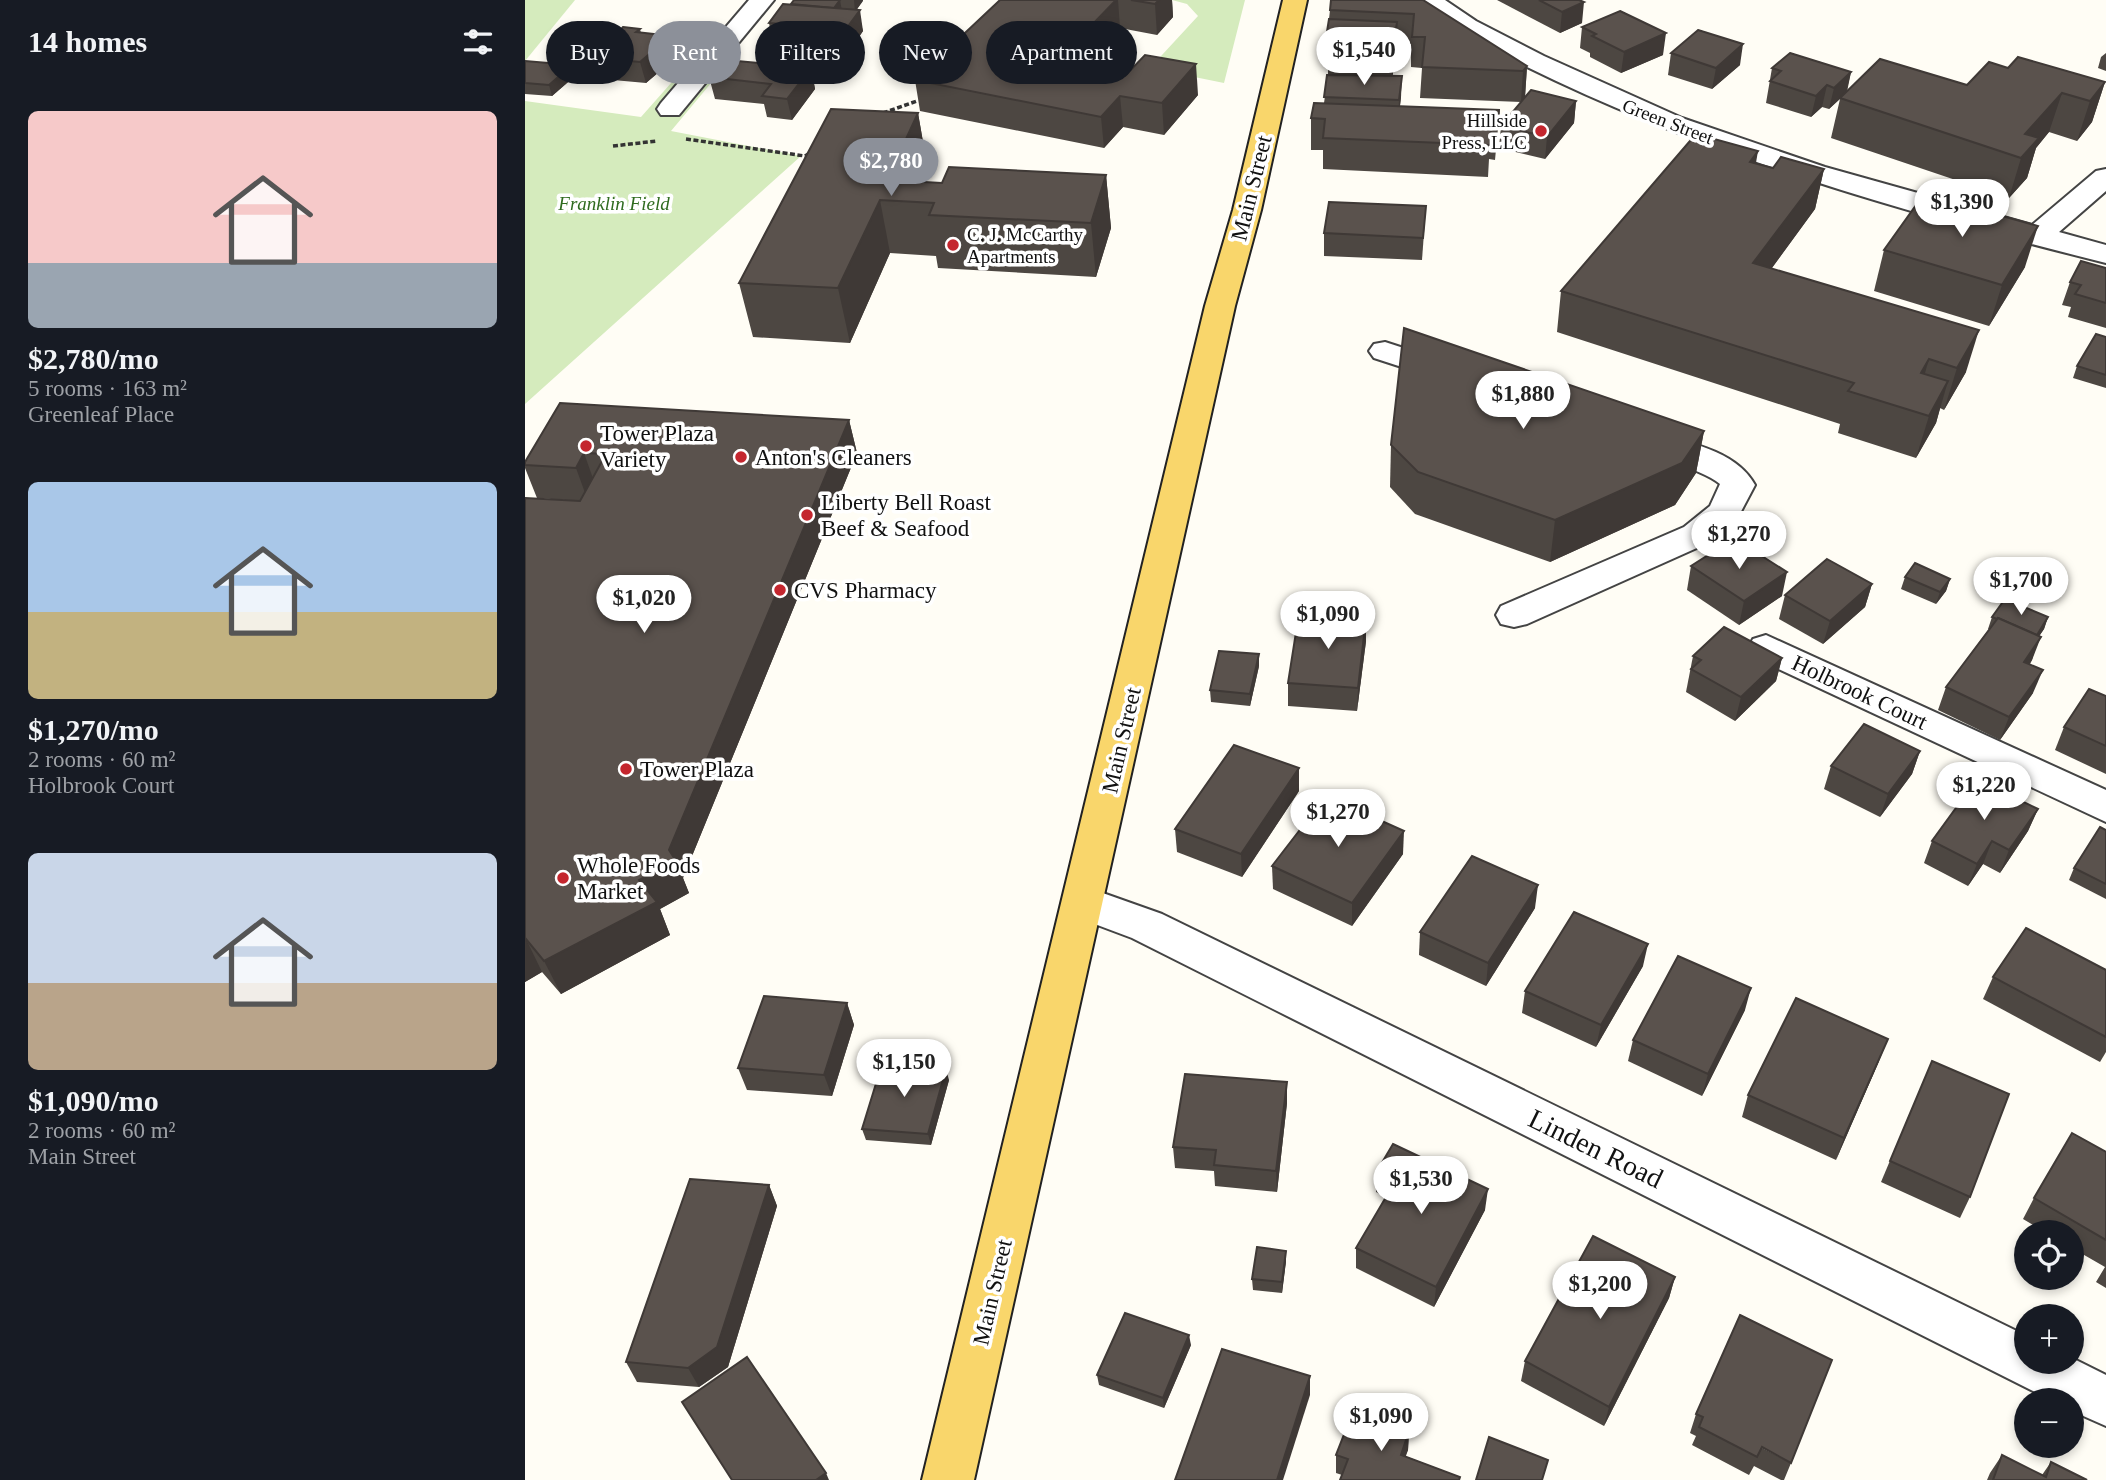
<!DOCTYPE html>
<meta charset="utf-8">
<style>
:root{--surface:#171b24;--page:#242831;--text:#f1f3f6;--muted:#9ea1a6;--accent:#8c9099}
body{margin:0;font-family:Georgia,serif;background:var(--page);color:var(--text);height:100vh;display:flex;flex-direction:column;font-size:26px;white-space:nowrap}
*{box-sizing:border-box;margin:0}
p{font-size:23px;color:var(--muted)}
.icon{flex:none;width:38px;height:38px;fill:none;stroke:currentColor;stroke-width:2;stroke-linecap:round;stroke-linejoin:round}
.map{position:relative;flex:1;overflow:hidden}
.details{display:flex;flex-direction:column;background:var(--surface);width:525px}
.details>*{flex:none}
.banner{position:absolute;left:21px;top:21px;width:665px;height:63px;display:flex;gap:14px}
.fabs{position:absolute;left:1489px;top:1220px;display:grid;gap:14px}
.fabs a{display:grid;place-items:center;width:70px;height:70px;border-radius:50%;background:var(--surface);box-shadow:0 4px 10px #0003;font-size:35px}
.price{position:absolute;translate:-50% -60px;padding:0 16px;border-radius:24px;background:#fff;color:#222;font-size:23px;line-height:46px;filter:drop-shadow(0 2px 4px #0008)}
.price::after{content:'';position:absolute;left:50%;top:42px;width:21px;height:16px;margin-left:-10px;background:inherit;clip-path:polygon(0 0,100% 0,50% 100%)}
.price.selected{background:var(--accent);color:#fff}
ul{padding:0;list-style:none}
li{display:grid;align-content:center;gap:14px;height:371px;padding:0 28px}
li span{display:grid;place-items:center;height:217px;border-radius:10px;color:#555}
li>.icon{margin-inline-start:auto}
span .icon{width:126px;height:126px;fill:#fffc;stroke-width:1}
li b{font-size:30px}
h2{display:flex;justify-content:space-between;align-items:center;height:84px;padding:0 28px;font-size:30px}
.pill{padding:0 24px;border-radius:32px;background:var(--surface);box-shadow:0 4px 10px #0003;font-size:24px;line-height:63px}
.pill.selected{background:var(--accent);color:#fff}
main{display:flex;flex:1;min-height:0}
.map>svg:first-child{display:block}
.green{fill:#d5ebbd}
.lines{fill:none;stroke-linecap:round;stroke-linejoin:round}
.minor-casing{stroke:#444;stroke-width:4}
.major-casing{stroke:#222;stroke-width:4}
.path{stroke:#333;stroke-width:3.5;stroke-dasharray:5 2.5;stroke-linecap:butt}
.minor{fill:#fff;fill-rule:evenodd}
.major{fill:#f9d66b;fill-rule:evenodd}
.wall{fill:#4d4742}
.shaded-wall{fill:#3f3936}
.building{fill:#5a524d;stroke:#3f3936;stroke-width:2}
.poi-dot{fill:#c4262e;stroke:#fff;stroke-width:2.5}
.labels{text-anchor:middle;stroke-width:7;stroke-linejoin:round;paint-order:stroke}
.far-poi-label{font-size:19px;fill:#111;stroke:#fff;text-anchor:end}
.far-street-label{font-size:19px;fill:#111;stroke:#fff}
.far-park-label{font-size:19px;font-style:italic;fill:#2f6b1f;stroke:#fff}
.street-label{font-size:23px;fill:#111;stroke:#fff}
.poi-label{font-size:23px;fill:#111;stroke:#fff;text-anchor:start}
.near-street-label{font-size:28px;fill:#111;stroke:#fff}
</style>
<main>
<section class="details">
<h2>14 homes<svg class="icon" aria-label="filters" viewBox="0 0 24 24"><path d="M4 7h16M4 17h16"/><circle cx="9" cy="7" r="2"/><circle cx="15" cy="17" r="2"/></svg></h2>
<ul>
<li><span style="background:linear-gradient(#f6c9c9 70%,#9aa5b1 0)"><svg class="icon" aria-label="home" viewBox="0 0 24 24"><path d="M3 11l9-7 9 7M6 9v11h12V9"/></svg></span><div><b>$2,780/mo</b><p>5 rooms · 163 m²</p><p>Greenleaf Place</p></div></li>
<li><span style="background:linear-gradient(#a9c7e8 60%,#c2b280 0)"><svg class="icon" aria-label="home" viewBox="0 0 24 24"><path d="M3 11l9-7 9 7M6 9v11h12V9"/></svg></span><div><b>$1,270/mo</b><p>2 rooms · 60 m²</p><p>Holbrook Court</p></div></li>
<li><span style="background:linear-gradient(#c9d6e8 60%,#b9a48a 0)"><svg class="icon" aria-label="home" viewBox="0 0 24 24"><path d="M3 11l9-7 9 7M6 9v11h12V9"/></svg></span><div><b>$1,090/mo</b><p>2 rooms · 60 m²</p><p>Main Street</p></div></li>
</ul>
</section>
<div class="map">
<svg width="1581" height="1480" viewBox="0 0 1581 1480">
<rect width="100%" height="100%" fill="#fffdf5"/>
<!-- green -->
<g class="green">
<polygon points="0,0 50,0 0,61"/>
<polygon points="647,0 720,0 699,83 625,68 673,16 662,4"/>
<polygon points="177,48 202,64 146,131 276,156 0,404 0,101 116,117"/>
</g>
<g class="lines">
<defs>
<g id="minor">
<polygon points="224,0 249,0 154,115 136,115 132,109 136,103"/>
<path d="M893,0h27l31,21 68,35 138,62 143,49 207,58 64,-54 10,-2v22l-47,41 47,13v18c-204,-51 -407,-109 -595,-204 -29,-15 -74,-31 -93,-59z"/>
<polygon points="860,342 934,366 939,373 934,380 923,382 849,358 844,351 849,344"/>
<path d="M1126,433c36,9 85,17 104,52l-19,36 -28,22 -181,81 -13,3 -13,-3 -5,-9 5,-9 183,-79 26,-21 10,-22c-21,-18 -75,-25 -85,-41l4,-7z"/>
<polygon points="1241,635 1581,790 1581,822 1228,657 1223,648 1228,639"/>
<polygon points="558,886 637,914 1502,1336 1502,1362 1547,1362 1547,1358 1581,1375 1581,1426 1547,1411 1547,1400 1526,1400 607,938 543,914 537,902 543,890"/>
</g>
<polygon id="major" points="758,0 782,0 736,210 710,306 449,1480 397,1480 680,306 708,210"/>
</defs>
<!-- minor casing -->
<use href="#minor" class="minor-casing"/>
<!-- major casing -->
<use href="#major" class="major-casing"/>
<!-- path -->
<g class="path">
<polyline points="358,113 392,101"/>
<polyline points="161,139 280,156 287,152"/>
<polyline points="88,146 132,141"/>
</g>
<!-- minor -->
<use href="#minor" class="minor"/>
<!-- major -->
<use href="#major" class="major"/>
</g>
<!-- wall -->
<g class="wall">
<polygon points="269,0 338,0 332,9 338,31 325,50 248,44 244,23 266,4"/>
<polygon points="475,0 647,0 648,17 632,35 595,28 557,68 673,95 639,135 598,127 579,148 395,111 390,80"/>
<polygon points="898,0 1002,66 1000,97 996,102 895,98 897,68 886,67 886,44 872,44 867,76 876,97 875,106 973,128 970,160 964,159 963,177 798,169 798,150 786,150 786,118 799,103 803,75 803,66 800,66 800,44 804,19 805,10"/>
<polygon points="972,0 1054,0 1057,23 1035,33"/>
<polygon points="1057,27 1138,55 1096,73 1065,57 1065,53 1055,48"/>
<polygon points="115,29 116,33 144,56 140,61 141,66 121,83 77,79 71,58"/>
<polygon points="1146,53 1215,65 1187,89 1143,75"/>
<polygon points="1581,53 1581,71 1573,68 1576,57"/>
<polygon points="0,61 47,65 50,76 27,96 0,94"/>
<polygon points="206,68 286,68 290,89 267,120 242,117 239,104 190,99 184,77"/>
<polygon points="1247,68 1326,72 1322,92 1442,85 1483,68 1580,82 1567,122 1552,141 1524,132 1511,148 1502,178 1484,198 1306,138 1315,99 1304,109 1297,107 1286,117 1241,103"/>
<polygon points="1051,101 1049,123 1020,159 974,148 976,126"/>
<polygon points="306,109 393,113 402,165 395,182 417,183 424,167 581,175 586,228 571,277 413,268 411,256 365,253 325,343 228,337 214,283"/>
<polygon points="1231,164 1248,168 1299,169 1290,209 1246,269 1441,372 1419,410 1415,408 1411,423 1391,458 1313,433 1315,424 1032,332 1036,291"/>
<polygon points="901,206 897,260 799,256 799,233"/>
<polygon points="1359,250 1500,267 1464,326 1349,291"/>
<polygon points="1581,268 1581,328 1543,317 1546,307 1537,305 1545,282"/>
<polygon points="1581,337 1581,388 1548,378 1552,366"/>
<polygon points="35,403 324,420 332,453 158,878 164,893 135,909 145,935 36,994 17,972 0,982 0,498 55,501 12,498 0,468 0,462"/>
<polygon points="1179,431 1171,473 1150,505 1025,562 890,514 865,487 866,445"/>
<polygon points="1166,566 1257,596 1214,625 1162,590"/>
<polygon points="1380,577 1425,579 1421,591 1411,604 1376,589"/>
<polygon points="1347,584 1340,607 1298,644 1254,619 1260,595"/>
<polygon points="1467,617 1523,617 1519,629 1514,636 1507,660 1505,664 1508,693 1475,740 1413,710 1421,687 1464,629 1463,629"/>
<polygon points="841,618 841,641 832,711 763,706 763,683"/>
<polygon points="1168,656 1257,658 1251,681 1210,721 1161,692"/>
<polygon points="734,666 725,706 686,702 685,690"/>
<polygon points="1581,696 1581,774 1530,750 1539,727"/>
<polygon points="1395,751 1387,774 1355,817 1299,789 1306,766"/>
<polygon points="774,791 717,877 652,852 650,829"/>
<polygon points="1513,809 1503,831 1475,873 1458,864 1443,886 1399,863 1407,841"/>
<polygon points="1581,830 1581,899 1544,880 1549,868"/>
<polygon points="878,854 827,926 748,889 747,866"/>
<polygon points="1010,908 961,986 894,955 895,932"/>
<polygon points="1118,966 1071,1047 997,1013 1000,991"/>
<polygon points="1581,970 1581,1052 1575,1062 1458,999 1468,977"/>
<polygon points="322,1003 329,1025 307,1096 222,1090 213,1068"/>
<polygon points="1220,1010 1177,1096 1103,1061 1108,1040"/>
<polygon points="1354,1061 1311,1160 1217,1117 1223,1095"/>
<polygon points="1407,1061 1445,1197 1435,1218 1356,1182"/>
<polygon points="424,1080 406,1145 341,1140 337,1129"/>
<polygon points="762,1082 762,1103 752,1192 690,1186 689,1171 650,1168 648,1147"/>
<polygon points="1581,1152 1581,1288 1571,1282 1580,1267 1547,1248 1547,1232 1520,1232 1498,1219 1509,1198"/>
<polygon points="852,1171 960,1210 909,1307 831,1268 831,1248 861,1197 851,1192"/>
<polygon points="244,1185 252,1206 203,1367 174,1387 112,1382 101,1362"/>
<polygon points="761,1251 761,1261 757,1293 728,1290 727,1279"/>
<polygon points="1150,1277 1144,1298 1079,1426 996,1381 1000,1361"/>
<polygon points="666,1345 639,1408 574,1385 572,1375"/>
<polygon points="1171,1414 1266,1463 1259,1480 1256,1480 1229,1466 1224,1475 1167,1445 1171,1436 1165,1433"/>
<polygon points="884,1431 883,1450 880,1456 935,1477 935,1480 815,1480 817,1475 811,1473 811,1455"/>
<polygon points="1477,1455 1517,1475 1526,1462 1562,1480 1462,1480 1465,1473"/>
</g>
<!-- shaded-wall -->
<g class="shaded-wall">
<polygon points="315,0 317,11 309,9"/>
<polygon points="329,0 338,0 338,1 330,12"/>
<polygon points="591,0 593,0 595,28 533,94 530,63"/>
<polygon points="634,0 647,0 648,17 632,35 630,4"/>
<polygon points="1059,2 1057,23 1035,33 1037,12"/>
<polygon points="335,10 338,31 325,50 321,29"/>
<polygon points="872,22 872,43 867,81 867,60"/>
<polygon points="1141,33 1138,55 1096,73 1099,52"/>
<polygon points="138,35 144,56 140,61 141,66 121,83 115,62"/>
<polygon points="1218,44 1215,65 1187,89 1191,68"/>
<polygon points="671,64 673,95 639,135 637,103"/>
<polygon points="47,65 50,76 27,96 24,85"/>
<polygon points="1002,66 1000,97 996,102 998,71"/>
<polygon points="286,68 290,89 267,120 262,99"/>
<polygon points="1326,72 1321,93 1304,109 1309,88"/>
<polygon points="877,76 876,97 873,121 874,100"/>
<polygon points="1580,82 1567,122 1552,141 1565,101"/>
<polygon points="1302,85 1297,107 1286,117 1291,96"/>
<polygon points="1537,93 1524,132 1511,148 1502,178 1484,198 1496,158 1500,134"/>
<polygon points="595,96 598,127 579,148 576,117"/>
<polygon points="1051,101 1049,123 1020,159 1022,137"/>
<polygon points="393,113 402,165 386,201 362,180"/>
<polygon points="1233,151 1226,192 1225,162"/>
<polygon points="1299,169 1290,209 1220,305 1228,263"/>
<polygon points="581,175 586,228 571,277 566,223"/>
<polygon points="355,200 365,253 325,343 313,288"/>
<polygon points="1513,226 1500,267 1464,326 1477,285"/>
<polygon points="1454,330 1441,372 1419,410 1432,368"/>
<polygon points="1404,359 1392,401 1396,373"/>
<polygon points="1423,381 1411,423 1391,458 1404,416"/>
<polygon points="324,420 332,453 158,878 164,893 135,909 145,935 36,994 19,961 144,850"/>
<polygon points="1179,431 1171,473 1150,505 1025,562 1030,520"/>
<polygon points="59,453 71,487 63,501 51,468"/>
<polygon points="1262,572 1257,596 1214,625 1219,601"/>
<polygon points="1425,579 1421,591 1411,604 1415,592"/>
<polygon points="1347,584 1340,607 1298,644 1305,621"/>
<polygon points="1523,617 1519,629 1507,647 1511,635"/>
<polygon points="841,618 841,641 832,711 833,688"/>
<polygon points="1516,637 1507,660 1490,685 1499,662"/>
<polygon points="734,654 734,666 725,706 725,694"/>
<polygon points="1257,658 1251,681 1210,721 1216,697"/>
<polygon points="1518,670 1508,693 1475,740 1484,717"/>
<polygon points="1395,751 1387,774 1355,817 1363,794"/>
<polygon points="774,768 774,791 717,877 716,854"/>
<polygon points="1513,809 1503,831 1475,873 1484,850"/>
<polygon points="879,831 878,854 827,926 827,903"/>
<polygon points="1467,841 1458,864 1443,886 1452,864"/>
<polygon points="1013,885 1010,908 961,986 963,963"/>
<polygon points="1,939 17,972 0,982 0,940"/>
<polygon points="1123,944 1118,966 1071,1047 1076,1025"/>
<polygon points="1226,988 1220,1010 1177,1096 1183,1074"/>
<polygon points="322,1003 329,1025 307,1096 299,1075"/>
<polygon points="1363,1039 1354,1061 1311,1160 1319,1138"/>
<polygon points="421,1069 424,1080 406,1145 403,1134"/>
<polygon points="762,1082 762,1103 752,1192 751,1171"/>
<polygon points="244,1185 252,1206 203,1367 174,1387 163,1368"/>
<polygon points="963,1189 960,1210 909,1307 911,1287"/>
<polygon points="761,1251 761,1261 757,1293 757,1282"/>
<polygon points="1150,1277 1144,1298 1079,1426 1084,1407"/>
<polygon points="664,1335 666,1345 639,1408 638,1398"/>
<polygon points="785,1376 785,1395 758,1480 752,1480"/>
<polygon points="884,1431 883,1450 875,1473 876,1455"/>
<polygon points="301,1473 304,1480 291,1480"/>
</g>
<!-- building -->
<g class="building">
<polygon points="269,0 315,0 309,8 266,4"/>
<polygon points="475,0 591,0 530,63 600,76 620,55 671,64 637,103 595,96 576,117 390,80"/>
<polygon points="606,0 634,0 630,4"/>
<polygon points="806,0 898,0 1002,66 998,71 897,67 900,37 887,37 889,14 805,10"/>
<polygon points="1014,0 1054,0 1059,2 1037,12"/>
<polygon points="258,4 335,10 321,29 244,23"/>
<polygon points="1095,11 1141,33 1099,52 1067,36 1071,34 1057,27"/>
<polygon points="804,19 872,22 867,60 803,57 805,44 800,44"/>
<polygon points="98,27 115,29 111,32 138,35 130,44 135,45 115,62 71,58"/>
<polygon points="1173,30 1218,44 1191,68 1146,53"/>
<polygon points="1265,53 1326,72 1309,88 1302,85 1291,96 1245,81 1256,71 1247,68"/>
<polygon points="1493,57 1580,82 1565,101 1537,93 1500,134 1514,138 1496,158 1315,98 1355,59 1442,85 1464,62 1483,68"/>
<polygon points="0,61 47,65 24,85 0,83"/>
<polygon points="212,61 286,68 262,99 237,96 246,84 184,77 193,67 206,68"/>
<polygon points="802,75 877,76 874,100 799,97"/>
<polygon points="1006,90 1051,101 1022,137 976,126"/>
<polygon points="789,103 974,110 973,128 966,128 965,145 798,138 800,119 786,118"/>
<polygon points="306,109 393,113 362,180 417,183 424,167 581,175 566,223 404,215 409,203 355,200 313,288 214,283"/>
<polygon points="1171,134 1233,151 1225,162 1248,168 1256,157 1299,169 1228,263 1454,330 1432,368 1404,359 1396,373 1423,381 1404,416 1323,391 1329,383 1036,291"/>
<polygon points="1399,194 1513,226 1477,285 1359,250"/>
<polygon points="804,202 901,206 898,238 799,233"/>
<polygon points="1556,261 1581,268 1581,303 1550,294 1556,285 1545,282"/>
<polygon points="879,328 1179,431 1157,463 1030,520 893,472 866,445"/>
<polygon points="1571,334 1581,337 1581,375 1552,366"/>
<polygon points="35,403 324,420 144,850 151,861 114,880 132,902 19,961 1,939 0,940 0,498 55,501 81,454 59,453 51,468 0,465 0,462"/>
<polygon points="1199,545 1211,553 1221,546 1262,572 1219,601 1166,566"/>
<polygon points="1302,559 1347,584 1305,621 1260,595"/>
<polygon points="1390,563 1425,579 1415,592 1380,577"/>
<polygon points="1480,599 1523,617 1512,635 1473,618 1472,619 1467,617"/>
<polygon points="774,613 841,618 833,688 763,683"/>
<polygon points="1473,618 1516,637 1499,662 1518,670 1484,717 1421,687"/>
<polygon points="1199,627 1257,658 1216,697 1166,669 1176,660 1168,656"/>
<polygon points="694,651 734,654 725,694 685,690"/>
<polygon points="1564,689 1581,696 1581,746 1539,727"/>
<polygon points="1339,724 1395,751 1363,794 1306,766"/>
<polygon points="709,745 774,768 716,854 650,829"/>
<polygon points="1452,779 1513,809 1484,850 1467,841 1452,864 1407,841"/>
<polygon points="801,796 879,831 827,903 747,866"/>
<polygon points="1575,827 1581,830 1581,884 1549,868"/>
<polygon points="947,856 1013,885 963,963 895,932"/>
<polygon points="1049,912 1123,944 1076,1025 1000,991"/>
<polygon points="1501,928 1581,970 1581,1037 1468,977"/>
<polygon points="1153,956 1226,988 1183,1074 1108,1040"/>
<polygon points="239,996 322,1003 299,1075 213,1068"/>
<polygon points="1271,998 1363,1039 1319,1138 1223,1095"/>
<polygon points="1407,1061 1484,1094 1445,1197 1365,1161"/>
<polygon points="357,1064 421,1069 403,1134 337,1129"/>
<polygon points="660,1074 762,1082 751,1171 689,1165 691,1150 648,1147"/>
<polygon points="1547,1133 1581,1152 1581,1240 1509,1198"/>
<polygon points="868,1144 963,1189 911,1287 831,1248 871,1180 852,1171"/>
<polygon points="165,1179 244,1185 192,1347 163,1368 101,1362"/>
<polygon points="1068,1236 1150,1277 1084,1407 1000,1361"/>
<polygon points="732,1247 761,1251 757,1282 727,1279"/>
<polygon points="600,1313 664,1335 638,1398 572,1375"/>
<polygon points="1215,1315 1307,1360 1266,1463 1237,1447 1232,1457 1174,1427 1178,1417 1171,1414"/>
<polygon points="697,1349 785,1376 752,1480 650,1480"/>
<polygon points="222,1357 301,1473 291,1480 207,1480 157,1402"/>
<polygon points="829,1409 884,1431 876,1455 935,1477 934,1480 815,1480 823,1459 811,1455"/>
<polygon points="964,1437 1023,1460 1017,1480 951,1480"/>
<polygon points="1477,1455 1521,1477 1526,1462 1562,1480 1468,1480"/>
</g>
<!-- markers -->
<g class="poi-dot">
<circle cx="1016" cy="131" r="7"/>
<circle cx="428" cy="245" r="7"/>
<circle cx="61" cy="446" r="7"/>
<circle cx="216" cy="457" r="7"/>
<circle cx="282" cy="515" r="7"/>
<circle cx="255" cy="590" r="7"/>
<circle cx="101" cy="769" r="7"/>
<circle cx="38" cy="878" r="7"/>
</g>
<g class="labels">
<!-- far-poi labels -->
<g class="far-poi-label">
<text x="1002" y="127">Hillside<tspan x="1002" dy="22">Press, LLC</tspan></text>
<text x="442" y="241" text-anchor="start">C. J. McCarthy<tspan x="442" dy="22">Apartments</tspan></text>
</g>
<!-- far-street labels -->
<g class="far-street-label">
<text transform="translate(1143 121) rotate(21)" y="7">Green Street</text>
</g>
<!-- far-park labels -->
<g class="far-park-label">
<text x="89" y="210">Franklin Field</text>
</g>
<!-- street labels -->
<g class="street-label">
<text transform="translate(726 188) rotate(-76)" y="8">Main Street</text>
<text transform="translate(1335 692) rotate(25)" y="8">Holbrook Court</text>
<text transform="translate(596 740) rotate(-77)" y="8">Main Street</text>
<text transform="translate(467 1292) rotate(-77)" y="8">Main Street</text>
</g>
<!-- poi labels -->
<g class="poi-label">
<text x="75" y="441">Tower Plaza<tspan x="75" dy="26">Variety</tspan></text>
<text x="230" y="465">Anton's Cleaners</text>
<text x="296" y="510">Liberty Bell Roast<tspan x="296" dy="26">Beef &amp; Seafood</tspan></text>
<text x="269" y="598">CVS Pharmacy</text>
<text x="115" y="777">Tower Plaza</text>
<text x="52" y="873">Whole Foods<tspan x="52" dy="26">Market</tspan></text>
</g>
<!-- near-street labels -->
<g class="near-street-label">
<text transform="translate(1071 1148) rotate(26)" y="10">Linden Road</text>
</g>
</g>
</svg>
<div class="fabs">
<a><svg class="icon" aria-label="locate" viewBox="0 0 24 24"><circle cx="12" cy="12" r="6"/><path d="M12 2v4M12 18v4M2 12h4M18 12h4"/></svg></a>
<a>+</a>
<a>−</a>
</div>
<b class="price" style="left:839px;top:87px">$1,540</b>
<b class="price selected" style="left:366px;top:198px">$2,780</b>
<b class="price" style="left:1437px;top:239px">$1,390</b>
<b class="price" style="left:998px;top:431px">$1,880</b>
<b class="price" style="left:1214px;top:571px">$1,270</b>
<b class="price" style="left:1496px;top:617px">$1,700</b>
<b class="price" style="left:119px;top:635px">$1,020</b>
<b class="price" style="left:803px;top:651px">$1,090</b>
<b class="price" style="left:1459px;top:822px">$1,220</b>
<b class="price" style="left:813px;top:849px">$1,270</b>
<b class="price" style="left:379px;top:1099px">$1,150</b>
<b class="price" style="left:896px;top:1216px">$1,530</b>
<b class="price" style="left:1075px;top:1321px">$1,200</b>
<b class="price" style="left:856px;top:1453px">$1,090</b>
<div class="banner">
<a class="pill">Buy</a>
<a class="pill selected">Rent</a>
<a class="pill">Filters</a>
<a class="pill">New</a>
<a class="pill">Apartment</a>
</div>
</div>
</main>
